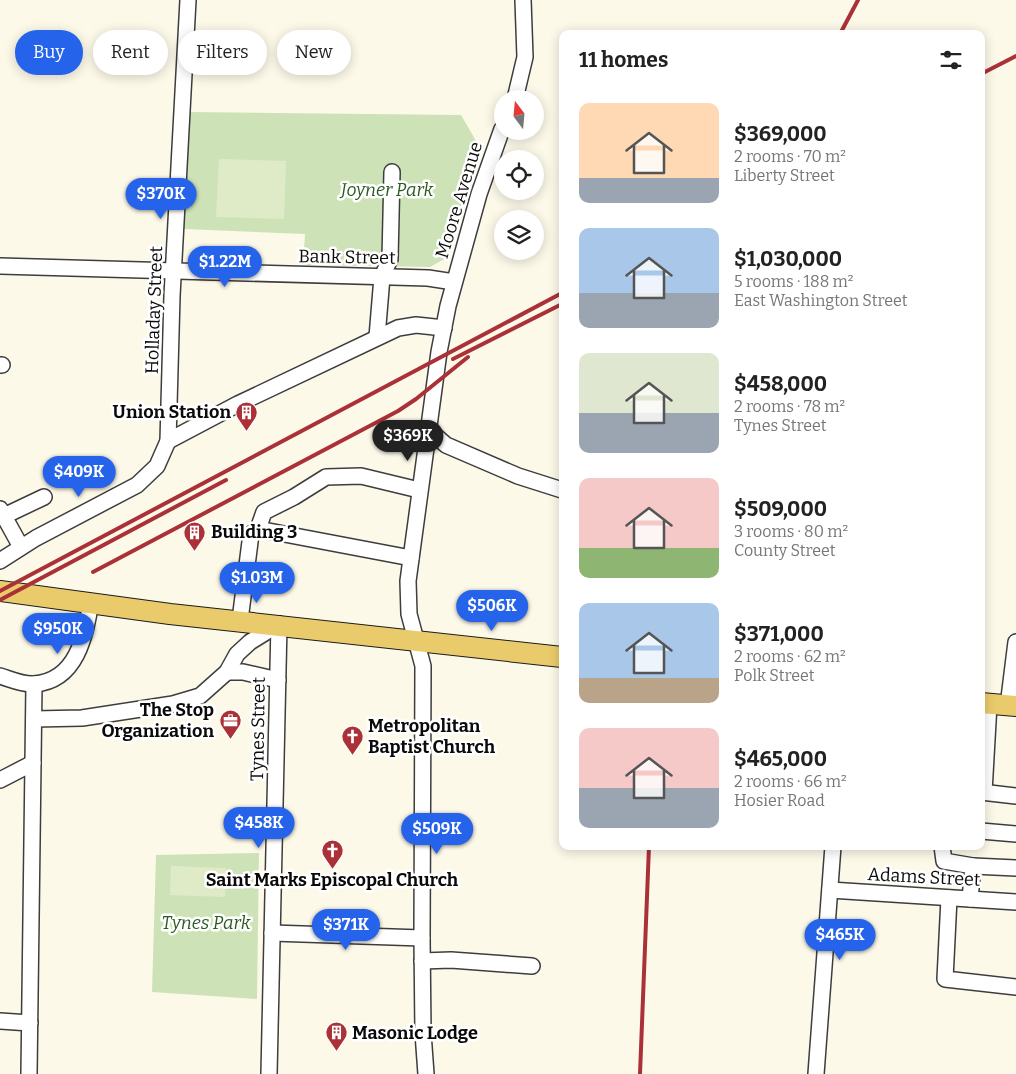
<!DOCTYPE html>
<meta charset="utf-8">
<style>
:root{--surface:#fff;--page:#f2f2f2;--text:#222;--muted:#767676;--accent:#2563eb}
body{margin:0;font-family:Bitter,serif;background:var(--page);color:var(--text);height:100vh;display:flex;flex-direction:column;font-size:19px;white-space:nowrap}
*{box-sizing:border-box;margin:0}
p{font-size:16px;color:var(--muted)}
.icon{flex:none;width:28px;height:28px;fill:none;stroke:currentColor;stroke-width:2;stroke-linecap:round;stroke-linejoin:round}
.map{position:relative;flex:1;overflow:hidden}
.details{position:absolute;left:559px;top:30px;width:426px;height:820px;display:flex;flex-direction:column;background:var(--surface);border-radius:10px;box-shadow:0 2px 12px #0003}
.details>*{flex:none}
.guide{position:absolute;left:15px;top:30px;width:469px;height:45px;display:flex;gap:10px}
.needle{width:32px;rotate:344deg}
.buttons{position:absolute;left:494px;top:90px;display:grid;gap:10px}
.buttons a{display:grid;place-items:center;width:50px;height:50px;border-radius:50%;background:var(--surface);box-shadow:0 2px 12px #0003;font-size:25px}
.price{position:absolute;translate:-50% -42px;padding:0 11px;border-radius:18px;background:var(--accent);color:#fff;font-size:16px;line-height:32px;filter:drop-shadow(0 1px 2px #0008)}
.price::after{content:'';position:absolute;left:50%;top:30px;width:15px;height:11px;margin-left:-8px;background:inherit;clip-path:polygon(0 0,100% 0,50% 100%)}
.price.current{background:#222;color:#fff}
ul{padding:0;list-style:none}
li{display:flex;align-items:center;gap:15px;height:125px;padding:0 20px}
li span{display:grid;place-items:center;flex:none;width:140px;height:100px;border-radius:10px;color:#555}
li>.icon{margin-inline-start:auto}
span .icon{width:60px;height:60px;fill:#fffc;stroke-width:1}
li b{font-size:21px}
h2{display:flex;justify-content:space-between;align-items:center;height:60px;padding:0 20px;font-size:21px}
.chip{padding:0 18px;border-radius:22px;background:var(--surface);box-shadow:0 2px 12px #0003;font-size:18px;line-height:45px}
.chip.current{background:var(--accent);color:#fff}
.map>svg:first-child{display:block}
.green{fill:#cde3b7}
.pitch{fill:#dfebc7}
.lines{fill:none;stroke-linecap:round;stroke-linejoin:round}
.minor-casing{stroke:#3d3d3d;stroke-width:18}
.major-casing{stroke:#1b1b1b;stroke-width:22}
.minor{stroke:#fff;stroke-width:15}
.major{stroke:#eacb6b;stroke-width:20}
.rail{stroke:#aa3137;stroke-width:4}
.labels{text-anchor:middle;stroke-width:5;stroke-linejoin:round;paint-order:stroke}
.park-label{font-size:18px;font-style:italic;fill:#2d5922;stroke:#fff}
.street-label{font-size:18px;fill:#0a0a0a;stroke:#fff}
.poi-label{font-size:18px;font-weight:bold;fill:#0a0a0a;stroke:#fff;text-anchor:start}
</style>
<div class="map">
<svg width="1016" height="1074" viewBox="0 0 1016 1074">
<rect width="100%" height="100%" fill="#fdf9e9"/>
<!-- green -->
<g class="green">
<polygon points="189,112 461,115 479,146 448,257 430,267 303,265 305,234 184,229"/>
<polygon points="259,853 257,999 152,992 156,855"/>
</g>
<!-- pitch -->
<g class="pitch">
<polygon points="219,159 286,161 284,219 216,217"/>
<polygon points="171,866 226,868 225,897 170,895"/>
</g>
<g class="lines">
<defs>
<g id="minor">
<polyline points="515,99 525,57 523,0"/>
<polyline points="0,266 428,278 454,282"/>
<polyline points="377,337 382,277 390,259 392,172"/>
<polyline points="0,365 2,365"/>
<polyline points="429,430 446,445 518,476 562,490"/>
<polyline points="168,441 238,404 398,328 416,325 444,328"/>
<polyline points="0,509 21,547"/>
<polyline points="4,516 44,497"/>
<polyline points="258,529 411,558"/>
<polyline points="0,561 36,538 137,485 157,466 168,441 172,296 188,0"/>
<polyline points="240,620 251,534 258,529 264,512 294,497 326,477 361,476 419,490"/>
<polyline points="227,672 243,672 278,680"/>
<path d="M0,676c10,3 23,9 34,8 43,-3 51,-48 57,-82"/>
<polyline points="1008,706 1016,642"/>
<polyline points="34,719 82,718 173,704 200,696 227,672 237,654 250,642 279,624"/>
<polyline points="0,780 33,763"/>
<polyline points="981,792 1016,796"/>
<polyline points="984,792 989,704"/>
<polyline points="981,831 1016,834"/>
<polyline points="942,846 944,861 973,866 970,899"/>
<polyline points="973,866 1016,868"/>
<polyline points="830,890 1016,902"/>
<polyline points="949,898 945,979 1016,987"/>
<polyline points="272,933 422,938"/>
<polyline points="422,961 451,960 532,966"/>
<polyline points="0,1021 30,1023"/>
<polyline points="29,1074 34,684"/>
<polyline points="269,1074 279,624"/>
<polyline points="426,1074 423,1033 422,938 423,666 409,614 408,581 439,352 448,306 479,194 502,129"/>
<polyline points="816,1074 833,846"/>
</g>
<g id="major">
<polyline points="0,591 170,614 562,657"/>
<polyline points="981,703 1016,706"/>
</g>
</defs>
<!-- minor casing -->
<use href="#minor" class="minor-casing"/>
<!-- major casing -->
<use href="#major" class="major-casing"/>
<!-- minor -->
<use href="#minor" class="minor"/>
<!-- major -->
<use href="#major" class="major"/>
<!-- rail -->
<g class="rail">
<polyline points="840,34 858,0"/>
<polyline points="981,74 1016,56"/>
<polyline points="453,359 562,304"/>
<polyline points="93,572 398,411 416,399 468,357"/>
<polyline points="0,591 562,293"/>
<polyline points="0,600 226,480"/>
<polyline points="640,1074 649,846"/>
</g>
</g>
<!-- icons -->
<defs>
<symbol id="building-pin" viewBox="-11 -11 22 30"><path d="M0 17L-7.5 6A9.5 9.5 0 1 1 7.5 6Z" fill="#aa3137" stroke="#fff"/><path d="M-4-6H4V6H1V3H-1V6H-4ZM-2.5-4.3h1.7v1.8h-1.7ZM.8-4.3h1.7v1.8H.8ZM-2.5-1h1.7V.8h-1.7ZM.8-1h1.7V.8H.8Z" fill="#fff"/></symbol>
<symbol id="office-pin" viewBox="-11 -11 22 30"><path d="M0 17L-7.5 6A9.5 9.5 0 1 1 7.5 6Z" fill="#aa3137" stroke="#fff"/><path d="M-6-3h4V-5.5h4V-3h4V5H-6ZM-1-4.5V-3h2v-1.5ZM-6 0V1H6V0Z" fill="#fff"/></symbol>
<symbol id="church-pin" viewBox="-11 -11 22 30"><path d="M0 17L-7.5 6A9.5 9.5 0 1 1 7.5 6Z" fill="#aa3137" stroke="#fff"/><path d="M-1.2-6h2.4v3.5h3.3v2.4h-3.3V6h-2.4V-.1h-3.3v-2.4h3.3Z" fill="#fff"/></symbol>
</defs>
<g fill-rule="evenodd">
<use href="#building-pin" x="234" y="400" width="25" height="34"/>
<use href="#building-pin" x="182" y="520" width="25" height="34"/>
<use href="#office-pin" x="218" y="708" width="25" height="34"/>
<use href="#church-pin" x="340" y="724" width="25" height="34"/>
<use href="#church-pin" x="320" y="838" width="25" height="34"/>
<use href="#building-pin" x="324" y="1020" width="25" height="34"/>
</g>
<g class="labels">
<!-- park labels -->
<g class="park-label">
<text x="387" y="196">Joyner Park</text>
<text x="206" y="929">Tynes Park</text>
</g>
<!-- street labels -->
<g class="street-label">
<text transform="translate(459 200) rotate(-73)" y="6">Moore Avenue</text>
<text transform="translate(347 257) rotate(1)" y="6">Bank Street</text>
<text transform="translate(154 310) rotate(-88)" y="6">Holladay Street</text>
<text transform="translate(258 729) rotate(-89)" y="6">Tynes Street</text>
<text transform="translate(924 877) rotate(3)" y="6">Adams Street</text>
</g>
<!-- poi labels -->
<g class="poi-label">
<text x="231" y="418" text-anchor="end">Union Station</text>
<text x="211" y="538">Building 3</text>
<text x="214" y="716" text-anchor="end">The Stop<tspan x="214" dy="21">Organization</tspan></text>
<text x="368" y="732">Metropolitan<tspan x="368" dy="21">Baptist Church</tspan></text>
<text x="332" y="886" text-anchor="middle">Saint Marks Episcopal Church</text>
<text x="352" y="1039">Masonic Lodge</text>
</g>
</g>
</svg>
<div class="buttons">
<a><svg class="needle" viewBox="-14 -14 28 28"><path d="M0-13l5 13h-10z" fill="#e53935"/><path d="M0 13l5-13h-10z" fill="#767676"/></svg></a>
<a><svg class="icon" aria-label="locate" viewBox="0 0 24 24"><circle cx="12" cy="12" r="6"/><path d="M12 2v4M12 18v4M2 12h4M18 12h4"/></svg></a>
<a><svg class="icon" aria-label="layers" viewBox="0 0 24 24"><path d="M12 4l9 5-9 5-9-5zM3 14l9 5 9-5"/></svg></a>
</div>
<b class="price" style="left:161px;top:220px">$370K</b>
<b class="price" style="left:225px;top:288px">$1.22M</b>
<b class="price current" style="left:408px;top:462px">$369K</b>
<b class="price" style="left:79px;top:498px">$409K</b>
<b class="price" style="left:257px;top:604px">$1.03M</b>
<b class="price" style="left:492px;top:632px">$506K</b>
<b class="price" style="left:58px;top:655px">$950K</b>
<b class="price" style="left:259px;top:849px">$458K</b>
<b class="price" style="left:437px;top:855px">$509K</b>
<b class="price" style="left:346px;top:951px">$371K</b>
<b class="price" style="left:840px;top:961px">$465K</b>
<div class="guide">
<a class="chip current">Buy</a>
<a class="chip">Rent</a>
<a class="chip">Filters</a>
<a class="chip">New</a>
</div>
<section class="details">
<h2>11 homes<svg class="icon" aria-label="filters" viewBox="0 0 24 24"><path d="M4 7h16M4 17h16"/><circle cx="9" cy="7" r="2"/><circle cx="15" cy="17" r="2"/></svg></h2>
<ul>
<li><span style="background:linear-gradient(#ffd9b3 75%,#9aa5b1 0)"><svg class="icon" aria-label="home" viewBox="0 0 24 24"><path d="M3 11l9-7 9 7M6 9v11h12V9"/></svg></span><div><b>$369,000</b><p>2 rooms · 70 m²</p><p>Liberty Street</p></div></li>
<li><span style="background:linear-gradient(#a9c7e8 65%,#9aa5b1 0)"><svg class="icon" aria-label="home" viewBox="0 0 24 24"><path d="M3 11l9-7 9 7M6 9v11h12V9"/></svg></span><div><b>$1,030,000</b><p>5 rooms · 188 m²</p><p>East Washington Street</p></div></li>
<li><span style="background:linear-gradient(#dfe7d0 60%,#9aa5b1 0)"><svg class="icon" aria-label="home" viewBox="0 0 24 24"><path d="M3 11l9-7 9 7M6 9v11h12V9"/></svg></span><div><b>$458,000</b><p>2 rooms · 78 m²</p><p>Tynes Street</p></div></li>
<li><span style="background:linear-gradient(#f6c9c9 70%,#8fb573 0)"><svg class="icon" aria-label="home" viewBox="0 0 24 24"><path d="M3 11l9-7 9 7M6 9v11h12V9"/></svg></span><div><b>$509,000</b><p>3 rooms · 80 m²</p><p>County Street</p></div></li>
<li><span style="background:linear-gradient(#a9c7e8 75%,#b9a48a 0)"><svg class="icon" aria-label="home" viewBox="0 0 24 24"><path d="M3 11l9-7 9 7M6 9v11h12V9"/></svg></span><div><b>$371,000</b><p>2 rooms · 62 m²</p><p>Polk Street</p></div></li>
<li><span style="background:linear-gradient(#f6c9c9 60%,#9aa5b1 0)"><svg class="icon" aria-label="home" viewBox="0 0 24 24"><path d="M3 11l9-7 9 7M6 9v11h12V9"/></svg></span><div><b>$465,000</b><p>2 rooms · 66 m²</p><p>Hosier Road</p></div></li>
</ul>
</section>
</div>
